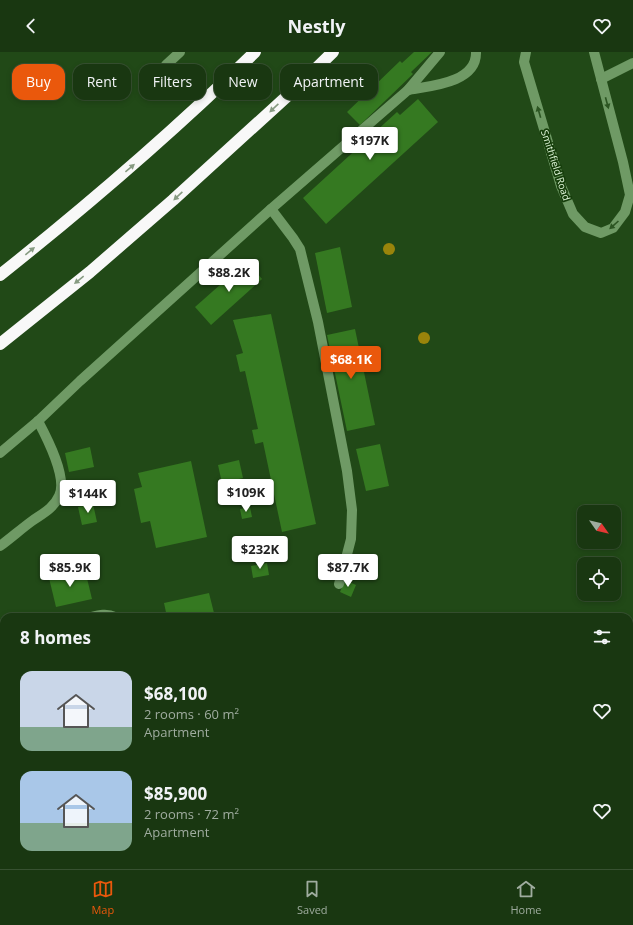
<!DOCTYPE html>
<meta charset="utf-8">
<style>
:root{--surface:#193711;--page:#223f1a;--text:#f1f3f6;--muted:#9fac9f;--line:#375131;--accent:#ea580c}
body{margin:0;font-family:"Open Sans",sans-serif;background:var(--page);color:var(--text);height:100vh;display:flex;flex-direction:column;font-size:15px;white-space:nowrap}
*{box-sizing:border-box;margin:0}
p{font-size:13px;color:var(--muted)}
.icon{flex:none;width:22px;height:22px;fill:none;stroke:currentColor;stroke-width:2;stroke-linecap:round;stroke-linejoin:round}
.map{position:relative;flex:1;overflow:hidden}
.details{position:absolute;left:0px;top:561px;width:633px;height:256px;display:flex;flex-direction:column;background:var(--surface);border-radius:12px 12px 0 0;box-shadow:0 2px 6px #0003,0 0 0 1px var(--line)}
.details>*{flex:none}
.hud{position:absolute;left:12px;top:12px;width:400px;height:36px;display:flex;gap:8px}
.needle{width:26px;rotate:124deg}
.buttons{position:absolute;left:577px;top:453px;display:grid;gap:8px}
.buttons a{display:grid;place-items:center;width:44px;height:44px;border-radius:8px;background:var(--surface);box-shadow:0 2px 6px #0003,0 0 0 1px var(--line);font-size:20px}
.price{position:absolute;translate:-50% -34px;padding:0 9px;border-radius:4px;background:#fff;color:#222;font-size:13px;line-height:26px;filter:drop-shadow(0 1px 2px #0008)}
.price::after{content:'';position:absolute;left:50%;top:24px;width:12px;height:9px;margin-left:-6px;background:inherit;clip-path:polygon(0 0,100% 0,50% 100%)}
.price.active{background:var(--accent);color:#fff}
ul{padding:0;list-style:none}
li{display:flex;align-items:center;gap:12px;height:100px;padding:0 20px}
li span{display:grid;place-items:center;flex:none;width:112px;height:80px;border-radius:12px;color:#555}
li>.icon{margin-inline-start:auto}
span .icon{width:48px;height:48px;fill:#fffc;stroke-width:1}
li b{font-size:17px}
h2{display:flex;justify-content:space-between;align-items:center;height:48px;padding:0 20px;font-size:17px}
.tag{padding:0 14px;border-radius:12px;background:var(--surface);box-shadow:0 2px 6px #0003,0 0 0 1px var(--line);font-size:14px;line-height:36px}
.tag.active{background:var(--accent);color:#fff}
header{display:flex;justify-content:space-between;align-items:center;height:52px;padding:0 20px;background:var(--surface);font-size:18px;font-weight:700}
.tabs{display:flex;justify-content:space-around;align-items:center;height:56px;border-top:1px solid var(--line);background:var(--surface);font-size:11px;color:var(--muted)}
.tabs a{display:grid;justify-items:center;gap:2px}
.tabs .active{color:var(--accent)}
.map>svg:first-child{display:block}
.building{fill:#357921}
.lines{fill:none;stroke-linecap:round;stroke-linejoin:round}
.minor{stroke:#6f9a65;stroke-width:10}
.highway{stroke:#f8f8f8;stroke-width:12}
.tree{fill:#99840b}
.oneway{fill:#2c5522}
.oneway2{fill:#879b82}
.labels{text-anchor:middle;stroke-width:3.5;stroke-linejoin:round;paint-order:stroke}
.street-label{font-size:10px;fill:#e1f8db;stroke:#163e0b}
</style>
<header><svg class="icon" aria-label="back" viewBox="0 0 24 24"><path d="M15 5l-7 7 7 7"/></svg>Nestly<svg class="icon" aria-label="heart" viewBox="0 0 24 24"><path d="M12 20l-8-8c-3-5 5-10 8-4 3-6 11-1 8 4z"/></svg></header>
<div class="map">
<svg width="633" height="817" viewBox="0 0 633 817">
<rect width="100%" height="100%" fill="#214917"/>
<!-- building -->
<g class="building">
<polygon points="414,0 432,0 411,20 413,22 360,73 347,60 400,9 402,11"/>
<polygon points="418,47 438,70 326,172 303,146 397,60 400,63"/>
<polygon points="340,195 352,255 327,261 315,201"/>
<polygon points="247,209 262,227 211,273 195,255"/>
<polygon points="271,262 316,472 282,480 263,390 255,392 252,378 258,377 245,319 240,320 236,303 243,301 233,268"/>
<polygon points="355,277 375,373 347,379 327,283"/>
<polygon points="380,392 389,434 366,439 356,397"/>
<polygon points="90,395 94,415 69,420 65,401"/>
<polygon points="239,408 243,426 222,431 218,413"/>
<polygon points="191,409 207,485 156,496 150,469 141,471 134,437 142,435 138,421"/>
<polygon points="93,452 97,470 82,473 78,455"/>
<polygon points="250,455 252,465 242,467 240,457"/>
<polygon points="267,511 269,523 253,526 251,514"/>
<polygon points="85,518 92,547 56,555 49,526"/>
<polygon points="345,528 356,533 351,545 340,540"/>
<polygon points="209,541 215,565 167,565 164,551"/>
<polygon points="4,666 4,741 3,741 0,725 0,667"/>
<polygon points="96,813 128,813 129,817 97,817"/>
<polygon points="196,813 213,813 214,817 197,817"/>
</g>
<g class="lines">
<!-- minor -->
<g class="minor">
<polyline points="526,0 524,10 561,134 573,162 585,175 601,181 613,176 625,160 630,143 623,110 594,0"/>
<polyline points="166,13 180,0"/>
<polyline points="601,27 633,11"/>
<path d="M408,38c22,-4 69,-7 68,-38"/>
<polyline points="271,157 408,38 440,0"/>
<polyline points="0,401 38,369 80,329 271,157 293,186 300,197 318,270 347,419 352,458 351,487 345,510 339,532"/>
<path d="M0,494c11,-8 21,-17 32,-25 10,-7 22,-13 27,-25 9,-18 -12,-58 -21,-75"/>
<path d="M91,565c8,-2 16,-4 24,0"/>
<polyline points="0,587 4,586"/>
<polyline points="77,813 78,817"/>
<polyline points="178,813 179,817"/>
</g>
<!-- highway -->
<g class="highway">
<path d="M0,223c88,-70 174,-144 255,-223"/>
<polyline points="0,292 90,220 173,148 295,37 333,0"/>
</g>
</g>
<!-- trees -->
<g class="tree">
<circle cx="389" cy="197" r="6"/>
<circle cx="424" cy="286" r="6"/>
</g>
<!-- one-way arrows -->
<defs><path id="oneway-solid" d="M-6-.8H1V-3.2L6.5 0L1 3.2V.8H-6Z"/></defs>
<g class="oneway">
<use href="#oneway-solid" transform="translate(607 51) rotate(75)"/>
<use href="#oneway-solid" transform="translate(539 60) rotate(-106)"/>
<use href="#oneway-solid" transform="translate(614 173) rotate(138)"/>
</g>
<g class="oneway2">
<use href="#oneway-solid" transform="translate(274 56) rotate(137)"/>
<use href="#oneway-solid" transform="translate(130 116) rotate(-40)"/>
<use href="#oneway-solid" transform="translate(178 144) rotate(137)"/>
<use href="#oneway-solid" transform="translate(30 199) rotate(-39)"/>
<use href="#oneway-solid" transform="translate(79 228) rotate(141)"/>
</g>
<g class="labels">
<!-- street labels -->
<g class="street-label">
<text transform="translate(556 113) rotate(72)" y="4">Smithfield Road</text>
</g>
</g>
</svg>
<div class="buttons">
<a><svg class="needle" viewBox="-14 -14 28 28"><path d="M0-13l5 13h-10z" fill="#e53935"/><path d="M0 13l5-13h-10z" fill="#9fac9f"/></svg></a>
<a><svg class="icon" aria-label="locate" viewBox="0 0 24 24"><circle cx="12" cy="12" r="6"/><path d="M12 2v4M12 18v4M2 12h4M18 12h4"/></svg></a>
</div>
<b class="price" style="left:370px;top:109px">$197K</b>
<b class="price" style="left:229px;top:241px">$88.2K</b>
<b class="price active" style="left:351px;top:328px">$68.1K</b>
<b class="price" style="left:246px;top:461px">$109K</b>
<b class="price" style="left:88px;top:462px">$144K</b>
<b class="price" style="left:260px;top:518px">$232K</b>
<b class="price" style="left:70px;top:536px">$85.9K</b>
<b class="price" style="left:348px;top:536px">$87.7K</b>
<div class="hud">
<a class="tag active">Buy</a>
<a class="tag">Rent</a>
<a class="tag">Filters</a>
<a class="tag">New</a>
<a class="tag">Apartment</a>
</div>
<section class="details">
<h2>8 homes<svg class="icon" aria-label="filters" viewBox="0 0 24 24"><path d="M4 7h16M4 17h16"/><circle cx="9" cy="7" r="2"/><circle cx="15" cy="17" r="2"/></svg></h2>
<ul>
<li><span style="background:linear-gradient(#c9d6e8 70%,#7fa58c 0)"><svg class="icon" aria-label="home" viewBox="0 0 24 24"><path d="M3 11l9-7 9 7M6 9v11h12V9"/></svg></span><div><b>$68,100</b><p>2 rooms · 60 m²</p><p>Apartment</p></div><svg class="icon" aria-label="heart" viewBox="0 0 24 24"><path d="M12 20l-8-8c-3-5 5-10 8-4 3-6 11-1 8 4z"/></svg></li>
<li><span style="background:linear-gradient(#a9c7e8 65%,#7fa58c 0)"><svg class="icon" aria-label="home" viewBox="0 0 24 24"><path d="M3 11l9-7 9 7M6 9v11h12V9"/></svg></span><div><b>$85,900</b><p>2 rooms · 72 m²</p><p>Apartment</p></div><svg class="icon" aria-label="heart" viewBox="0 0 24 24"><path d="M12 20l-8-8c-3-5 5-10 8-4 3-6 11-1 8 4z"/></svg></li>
</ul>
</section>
</div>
<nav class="tabs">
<a class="active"><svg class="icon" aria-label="map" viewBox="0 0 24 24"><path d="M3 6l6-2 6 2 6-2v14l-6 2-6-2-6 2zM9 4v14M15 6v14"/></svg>Map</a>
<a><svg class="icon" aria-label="saved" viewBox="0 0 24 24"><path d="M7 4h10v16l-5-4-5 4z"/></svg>Saved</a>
<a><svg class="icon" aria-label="home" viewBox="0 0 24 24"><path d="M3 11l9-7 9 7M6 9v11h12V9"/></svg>Home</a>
</nav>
